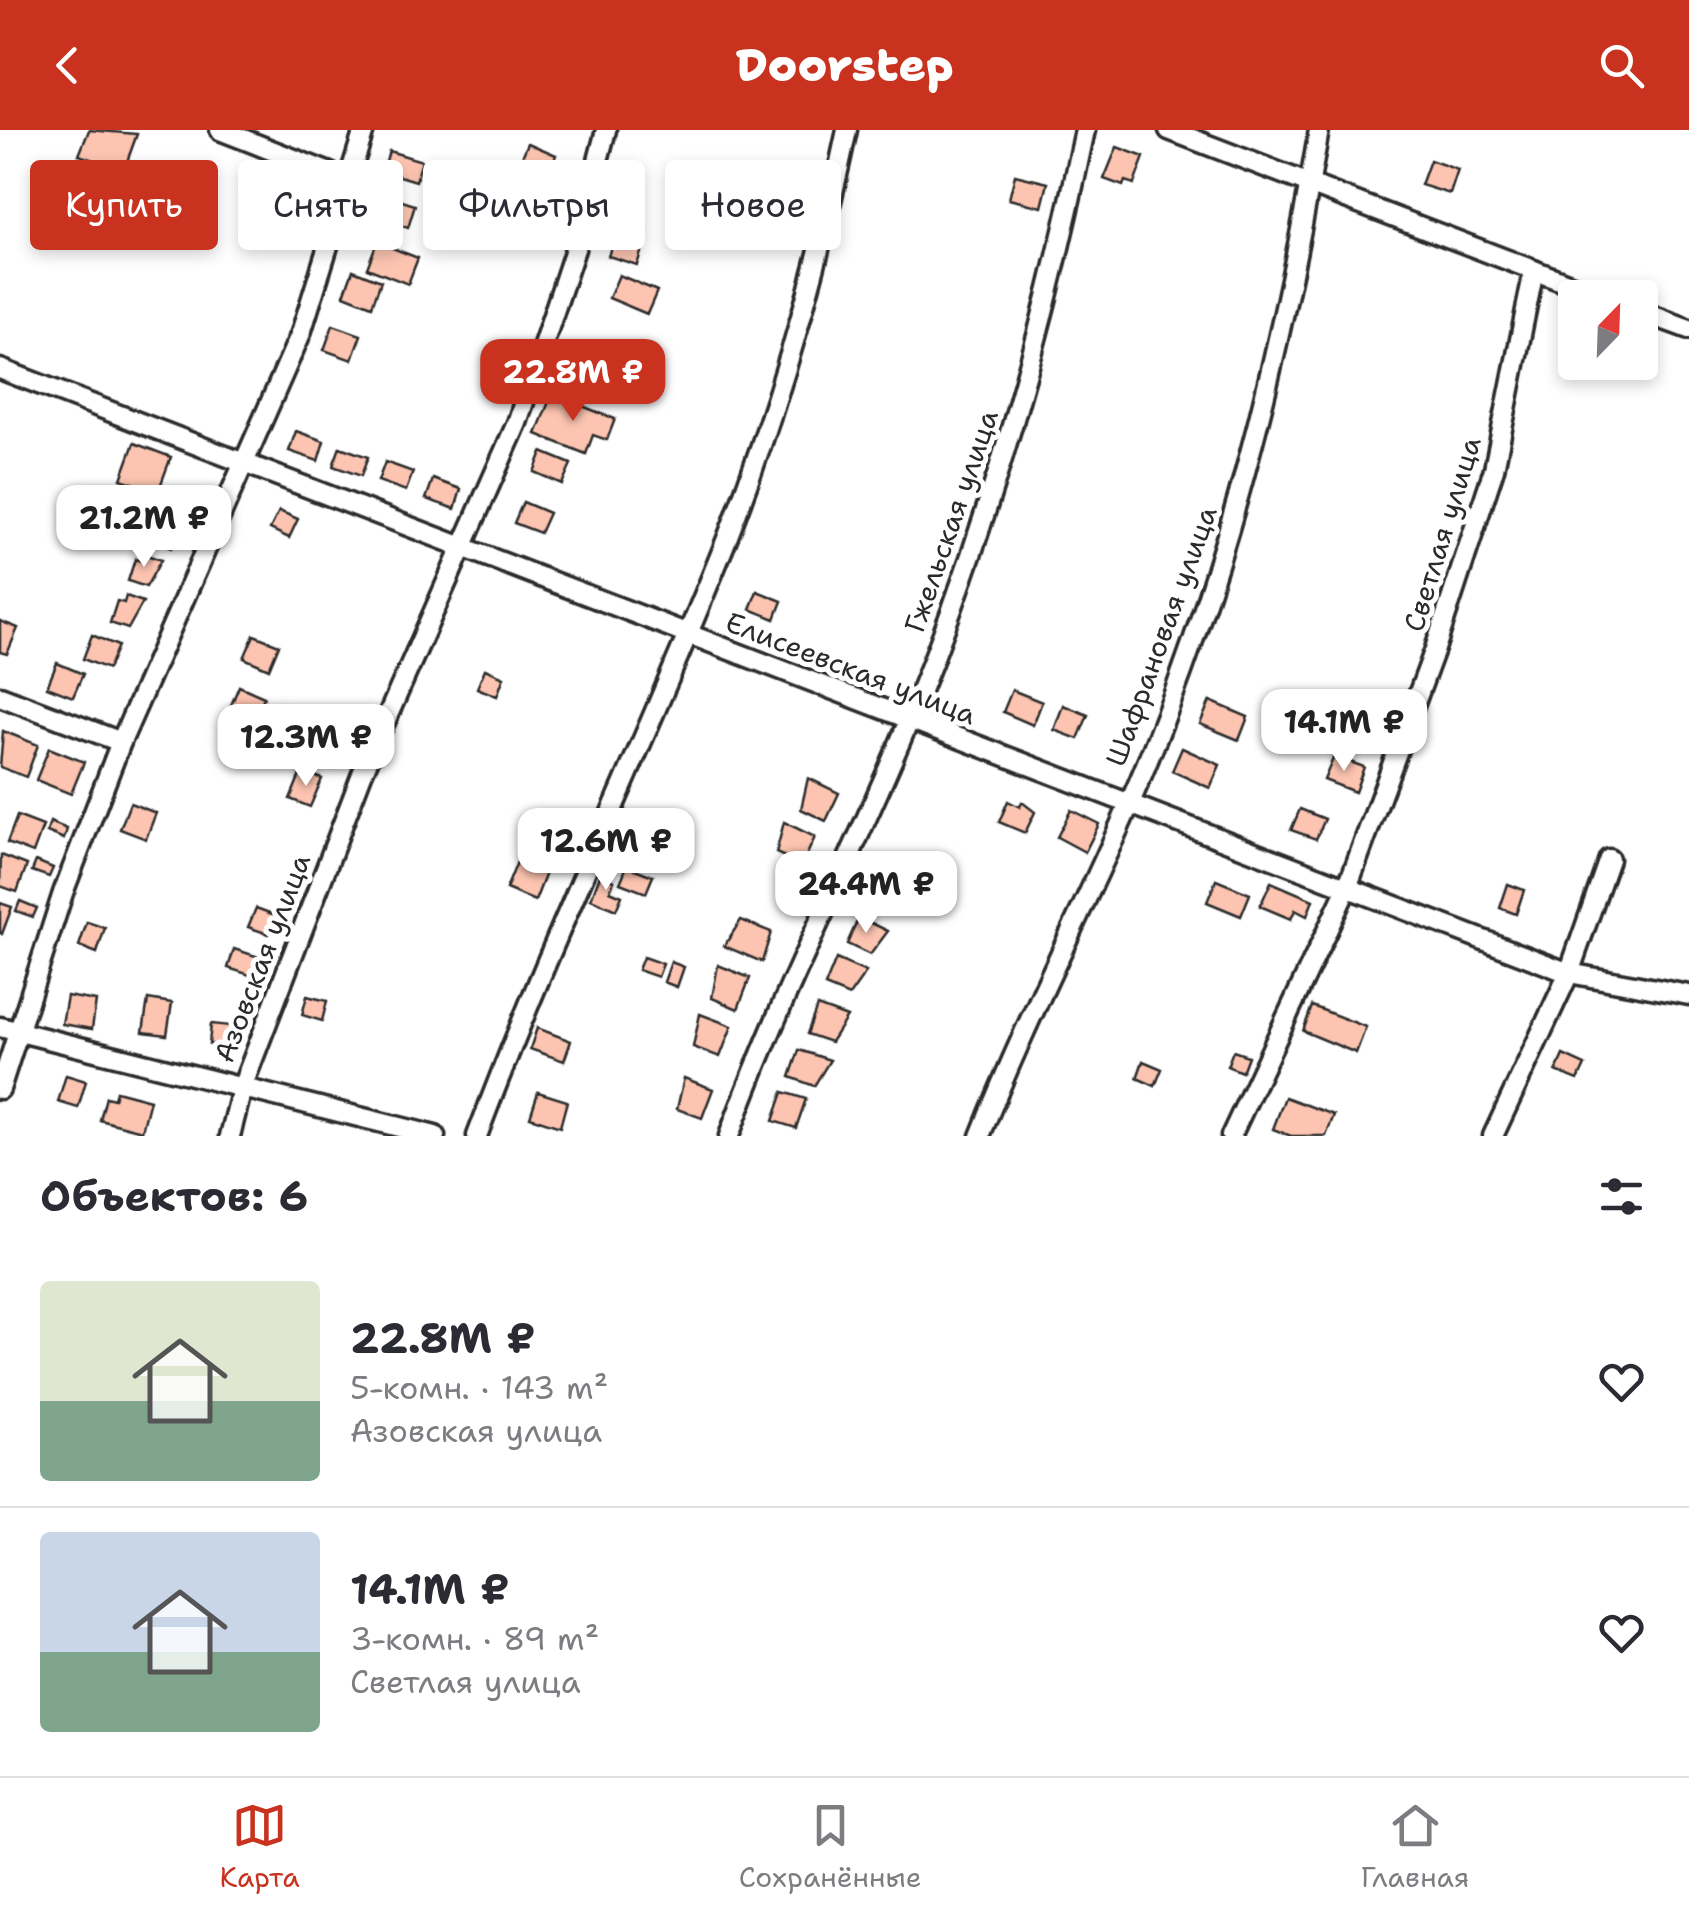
<!DOCTYPE html>
<html lang="ru">
<meta charset="utf-8">
<style>
:root{--surface:#fff;--page:#f2f2f3;--text:#2b2b33;--muted:#7c7c81;--line:#e1e1e2;--accent:#c8321e}
body{margin:0;font-family:"Shantell Sans",sans-serif;background:var(--page);color:var(--text);height:100vh;display:flex;flex-direction:column;font-size:38px;white-space:nowrap}
*{box-sizing:border-box;margin:0}
p{font-size:32px;color:var(--muted)}
.icon{flex:none;width:55px;height:55px;fill:none;stroke:currentColor;stroke-width:2;stroke-linecap:round;stroke-linejoin:round}
.map{position:relative;height:1006px;overflow:hidden}
.side{display:flex;flex-direction:column;background:var(--surface);flex:1}
.side>*{flex:none}
.guide{position:absolute;left:30px;top:30px;width:1000px;height:90px;display:flex;gap:20px}
.needle{width:65px;rotate:23deg}
.controls{position:absolute;left:1558px;top:150px;display:grid;gap:20px}
.controls a{display:grid;place-items:center;width:100px;height:100px;border-radius:10px;background:var(--surface);box-shadow:0 5px 15px #0003;font-size:50px}
.price{position:absolute;translate:-50% -85px;padding:0 22px;border-radius:20px;background:#fff;color:#222;font-size:32px;line-height:65px;filter:drop-shadow(0 2px 5px #0008)}
.price::after{content:'';position:absolute;left:50%;top:60px;width:30px;height:22px;margin-left:-15px;background:inherit;clip-path:polygon(0 0,100% 0,50% 100%)}
.price.active{background:var(--accent);color:#fff}
ul{padding:0;list-style:none}
li{display:flex;align-items:center;gap:30px;height:250px;padding:0 40px}
li+li{border-top:2px solid var(--line)}
li span{display:grid;place-items:center;flex:none;width:280px;height:200px;border-radius:10px;color:#555}
li>.icon{margin-inline-start:auto}
span .icon{width:120px;height:120px;fill:#fffc;stroke-width:1}
li b{font-size:42px}
h2{display:flex;justify-content:space-between;align-items:center;height:120px;padding:0 40px;font-size:42px}
.pill{padding:0 35px;border-radius:10px;background:var(--surface);box-shadow:0 5px 15px #0003;font-size:35px;line-height:90px}
.pill.active{background:var(--accent);color:#fff}
header{display:flex;justify-content:space-between;align-items:center;height:130px;padding:0 40px;background:var(--accent);color:#fff;font-size:45px;font-weight:800}
.tab-bar{display:flex;justify-content:space-around;align-items:center;height:140px;border-top:2px solid var(--line);background:var(--surface);font-size:28px;color:var(--muted)}
.tab-bar a{display:grid;justify-items:center;gap:5px}
.tab-bar .active{color:var(--accent)}
.map>svg:first-child{display:block}
.building{fill:#fdc5b1;stroke:#2b2b2b;stroke-width:2.5}
.lines{fill:none;stroke-linecap:round;stroke-linejoin:round}
.street-casing{stroke:#2b2b2b;stroke-width:25}
.street{stroke:#fff;stroke-width:18}
.labels{text-anchor:middle;stroke-width:10;stroke-linejoin:round;paint-order:stroke}
.street-label{font-size:28px;fill:#2b2b2b;stroke:#fff}
</style>
<header><svg class="icon" aria-label="back" viewBox="0 0 24 24"><path d="M15 5l-7 7 7 7"/></svg>Doorstep<svg class="icon" aria-label="search" viewBox="0 0 24 24"><circle cx="10" cy="10" r="6"/><path d="M15 15l6 6"/></svg></header>
<div class="map">
<svg width="1689" height="1006" viewBox="0 0 1689 1006">
<rect width="100%" height="100%" fill="#fff"/>
<filter id="ink" filterUnits="userSpaceOnUse"><feTurbulence type="fractalNoise" baseFrequency=".01" numOctaves="2"/><feDisplacementMap in="SourceGraphic" scale="20" xChannelSelector="R" yChannelSelector="G"/><feConvolveMatrix kernelMatrix="1 2 1 2 8 2 1 2 1" color-interpolation-filters="sRGB"/></filter>
<g filter="url(#ink)">
<!-- building -->
<g class="building">
<polygon points="89,0 137,4 120,51 92,40 96,31 79,25"/>
<polygon points="528,13 556,25 548,46 519,34"/>
<polygon points="1117,17 1144,27 1134,54 1125,51 1123,56 1104,49"/>
<polygon points="389,21 422,31 416,51 383,41"/>
<polygon points="1430,30 1458,40 1450,64 1421,55"/>
<polygon points="1015,45 1048,53 1042,77 1009,69"/>
<polygon points="273,52 300,62 291,85 264,74"/>
<polygon points="380,64 415,75 408,98 373,86"/>
<polygon points="90,79 109,85 103,105 83,98"/>
<polygon points="619,94 647,104 637,135 608,126"/>
<polygon points="377,112 418,128 408,154 367,138"/>
<polygon points="353,140 381,151 372,176 344,165"/>
<polygon points="619,145 657,161 647,184 609,168"/>
<polygon points="333,195 361,205 352,230 324,220"/>
<polygon points="552,264 615,289 607,310 593,305 586,324 536,304"/>
<polygon points="296,301 324,311 318,331 289,321"/>
<polygon points="134,313 171,327 158,362 121,349"/>
<polygon points="340,317 368,327 361,346 333,336"/>
<polygon points="542,322 571,334 562,354 534,342"/>
<polygon points="385,332 413,342 406,361 378,351"/>
<polygon points="433,349 461,359 455,379 426,369"/>
<polygon points="523,372 549,383 540,403 514,393"/>
<polygon points="279,381 298,389 289,408 270,399"/>
<polygon points="153,386 179,396 171,418 145,408"/>
<polygon points="144,424 161,430 146,457 128,451 135,429 141,431"/>
<polygon points="757,461 782,471 775,489 750,479"/>
<polygon points="126,466 143,472 128,499 110,493 117,471 124,473"/>
<polygon points="0,491 18,498 7,524 0,522"/>
<polygon points="92,505 118,516 108,539 83,529"/>
<polygon points="254,505 279,515 269,539 244,528"/>
<polygon points="57,533 83,544 73,567 47,557"/>
<polygon points="485,539 504,547 497,566 477,558"/>
<polygon points="239,556 264,567 255,590 229,580"/>
<polygon points="1012,560 1042,572 1033,595 1003,582"/>
<polygon points="1210,571 1248,587 1239,610 1200,594"/>
<polygon points="284,573 309,583 300,607 274,596"/>
<polygon points="1063,575 1088,585 1078,609 1054,600"/>
<polygon points="3,601 38,615 26,647 0,637"/>
<polygon points="323,612 341,620 334,639 315,631"/>
<polygon points="49,618 84,632 71,664 36,650"/>
<polygon points="1182,618 1220,635 1210,658 1172,641"/>
<polygon points="1334,626 1364,637 1355,662 1324,650"/>
<polygon points="302,640 322,649 310,677 290,669"/>
<polygon points="808,648 839,663 826,691 801,679"/>
<polygon points="1008,671 1020,677 1022,672 1035,682 1025,703 999,692"/>
<polygon points="130,673 156,683 146,709 120,699"/>
<polygon points="1300,679 1325,689 1316,709 1291,700"/>
<polygon points="1071,680 1099,694 1085,722 1057,707"/>
<polygon points="17,686 43,696 33,723 7,713"/>
<polygon points="50,692 67,699 64,709 47,702"/>
<polygon points="784,692 815,707 802,735 776,723"/>
<polygon points="1,725 27,735 17,762 0,756"/>
<polygon points="36,731 53,738 49,747 32,741"/>
<polygon points="517,732 546,743 535,771 506,759"/>
<polygon points="627,736 653,746 646,763 620,753"/>
<polygon points="600,745 614,751 610,761 622,766 616,780 591,769"/>
<polygon points="1216,750 1250,764 1241,786 1207,772"/>
<polygon points="1271,752 1313,770 1307,786 1295,780 1291,789 1260,776"/>
<polygon points="1508,754 1524,760 1516,784 1500,778"/>
<polygon points="20,771 37,778 33,787 16,781"/>
<polygon points="0,773 12,777 2,804 0,803"/>
<polygon points="256,778 275,785 268,804 248,797"/>
<polygon points="859,787 888,801 870,825 847,814"/>
<polygon points="741,790 771,802 762,832 724,816"/>
<polygon points="87,792 105,798 97,823 79,816"/>
<polygon points="234,819 259,827 253,846 228,838"/>
<polygon points="643,827 663,834 658,847 638,840"/>
<polygon points="836,829 866,842 849,866 825,856"/>
<polygon points="671,832 684,837 677,857 664,852"/>
<polygon points="718,835 750,848 738,879 712,868"/>
<polygon points="67,866 96,871 92,899 62,894"/>
<polygon points="307,866 327,871 322,891 302,885"/>
<polygon points="148,869 172,873 167,905 143,902"/>
<polygon points="817,876 847,887 831,912 807,904"/>
<polygon points="1312,876 1366,897 1356,923 1303,901"/>
<polygon points="700,884 732,896 720,927 693,917"/>
<polygon points="211,894 231,896 229,917 209,914"/>
<polygon points="537,898 571,911 564,931 530,919"/>
<polygon points="799,920 830,930 814,956 790,947"/>
<polygon points="1233,921 1248,926 1242,942 1227,936"/>
<polygon points="1563,925 1585,935 1578,950 1556,941"/>
<polygon points="1143,931 1162,939 1155,956 1137,948"/>
<polygon points="66,945 86,951 78,978 58,972"/>
<polygon points="684,948 713,959 702,988 677,979"/>
<polygon points="116,961 150,970 142,1001 100,990 106,967 114,969"/>
<polygon points="538,962 567,971 560,997 530,987"/>
<polygon points="783,962 806,969 796,998 773,991"/>
<polygon points="1285,967 1334,985 1326,1006 1291,1006 1273,999"/>
</g>
<g class="lines">
<defs>
<g id="street">
<polyline points="220,0 350,51"/>
<polyline points="1169,0 1606,168"/>
<polyline points="1640,181 1689,199"/>
<polyline points="0,239 1569,843 1689,865"/>
<polyline points="0,566 121,612"/>
<polyline points="0,897 435,1006"/>
<polyline points="0,959 63,763 121,612 301,203 364,0"/>
<polyline points="230,1006 243,955 362,644 517,293 575,119 606,0"/>
<path d="M477,1006c76,-203 171,-398 251,-600 51,-131 90,-269 119,-406"/>
<path d="M729,1006c52,-143 123,-277 181,-418 78,-190 134,-387 175,-588"/>
<path d="M980,1006c45,-113 100,-220 149,-331 94,-215 151,-444 190,-675"/>
<polyline points="1231,1006 1347,758 1435,519 1494,339 1534,140"/>
<polyline points="1493,1006 1569,843 1609,729"/>
</g>
</defs>
<!-- street casing -->
<use href="#street" class="street-casing"/>
<!-- street -->
<use href="#street" class="street"/>
</g>
</g>
<g class="labels">
<!-- street labels -->
<g class="street-label">
<text transform="translate(951 391) rotate(-71)" y="10">Гжельская улица</text>
<text transform="translate(1442 404) rotate(-73)" y="10">Светлая улица</text>
<text transform="translate(1161 506) rotate(-70)" y="10">Шафрановая улица</text>
<text transform="translate(851 538) rotate(21)" y="10">Елисеевская улица</text>
<text transform="translate(262 828) rotate(-69)" y="10">Азовская улица</text>
</g>
</g>
</svg>
<div class="controls">
<a><svg class="needle" viewBox="-14 -14 28 28"><path d="M0-13l5 13h-10z" fill="#e53935"/><path d="M0 13l5-13h-10z" fill="#7c7c81"/></svg></a>
</div>
<b class="price active" style="left:573px;top:294px">22.8M ₽</b>
<b class="price" style="left:144px;top:440px">21.2M ₽</b>
<b class="price" style="left:1344px;top:644px">14.1M ₽</b>
<b class="price" style="left:306px;top:659px">12.3M ₽</b>
<b class="price" style="left:606px;top:763px">12.6M ₽</b>
<b class="price" style="left:866px;top:806px">24.4M ₽</b>
<div class="guide">
<a class="pill active">Купить</a>
<a class="pill">Снять</a>
<a class="pill">Фильтры</a>
<a class="pill">Новое</a>
</div>
</div>
<section class="side">
<h2>Объектов: 6<svg class="icon" aria-label="filters" viewBox="0 0 24 24"><path d="M4 7h16M4 17h16"/><circle cx="9" cy="7" r="2"/><circle cx="15" cy="17" r="2"/></svg></h2>
<ul>
<li><span style="background:linear-gradient(#dfe7d0 60%,#7fa58c 0)"><svg class="icon" aria-label="home" viewBox="0 0 24 24"><path d="M3 11l9-7 9 7M6 9v11h12V9"/></svg></span><div><b>22.8M ₽</b><p>5-комн. · 143 m²</p><p>Азовская улица</p></div><svg class="icon" aria-label="heart" viewBox="0 0 24 24"><path d="M12 20l-8-8c-3-5 5-10 8-4 3-6 11-1 8 4z"/></svg></li>
<li><span style="background:linear-gradient(#c9d6e8 60%,#7fa58c 0)"><svg class="icon" aria-label="home" viewBox="0 0 24 24"><path d="M3 11l9-7 9 7M6 9v11h12V9"/></svg></span><div><b>14.1M ₽</b><p>3-комн. · 89 m²</p><p>Светлая улица</p></div><svg class="icon" aria-label="heart" viewBox="0 0 24 24"><path d="M12 20l-8-8c-3-5 5-10 8-4 3-6 11-1 8 4z"/></svg></li>
</ul>
</section>
<nav class="tab-bar">
<a class="active"><svg class="icon" aria-label="map" viewBox="0 0 24 24"><path d="M3 6l6-2 6 2 6-2v14l-6 2-6-2-6 2zM9 4v14M15 6v14"/></svg>Карта</a>
<a><svg class="icon" aria-label="saved" viewBox="0 0 24 24"><path d="M7 4h10v16l-5-4-5 4z"/></svg>Сохранённые</a>
<a><svg class="icon" aria-label="home" viewBox="0 0 24 24"><path d="M3 11l9-7 9 7M6 9v11h12V9"/></svg>Главная</a>
</nav>
